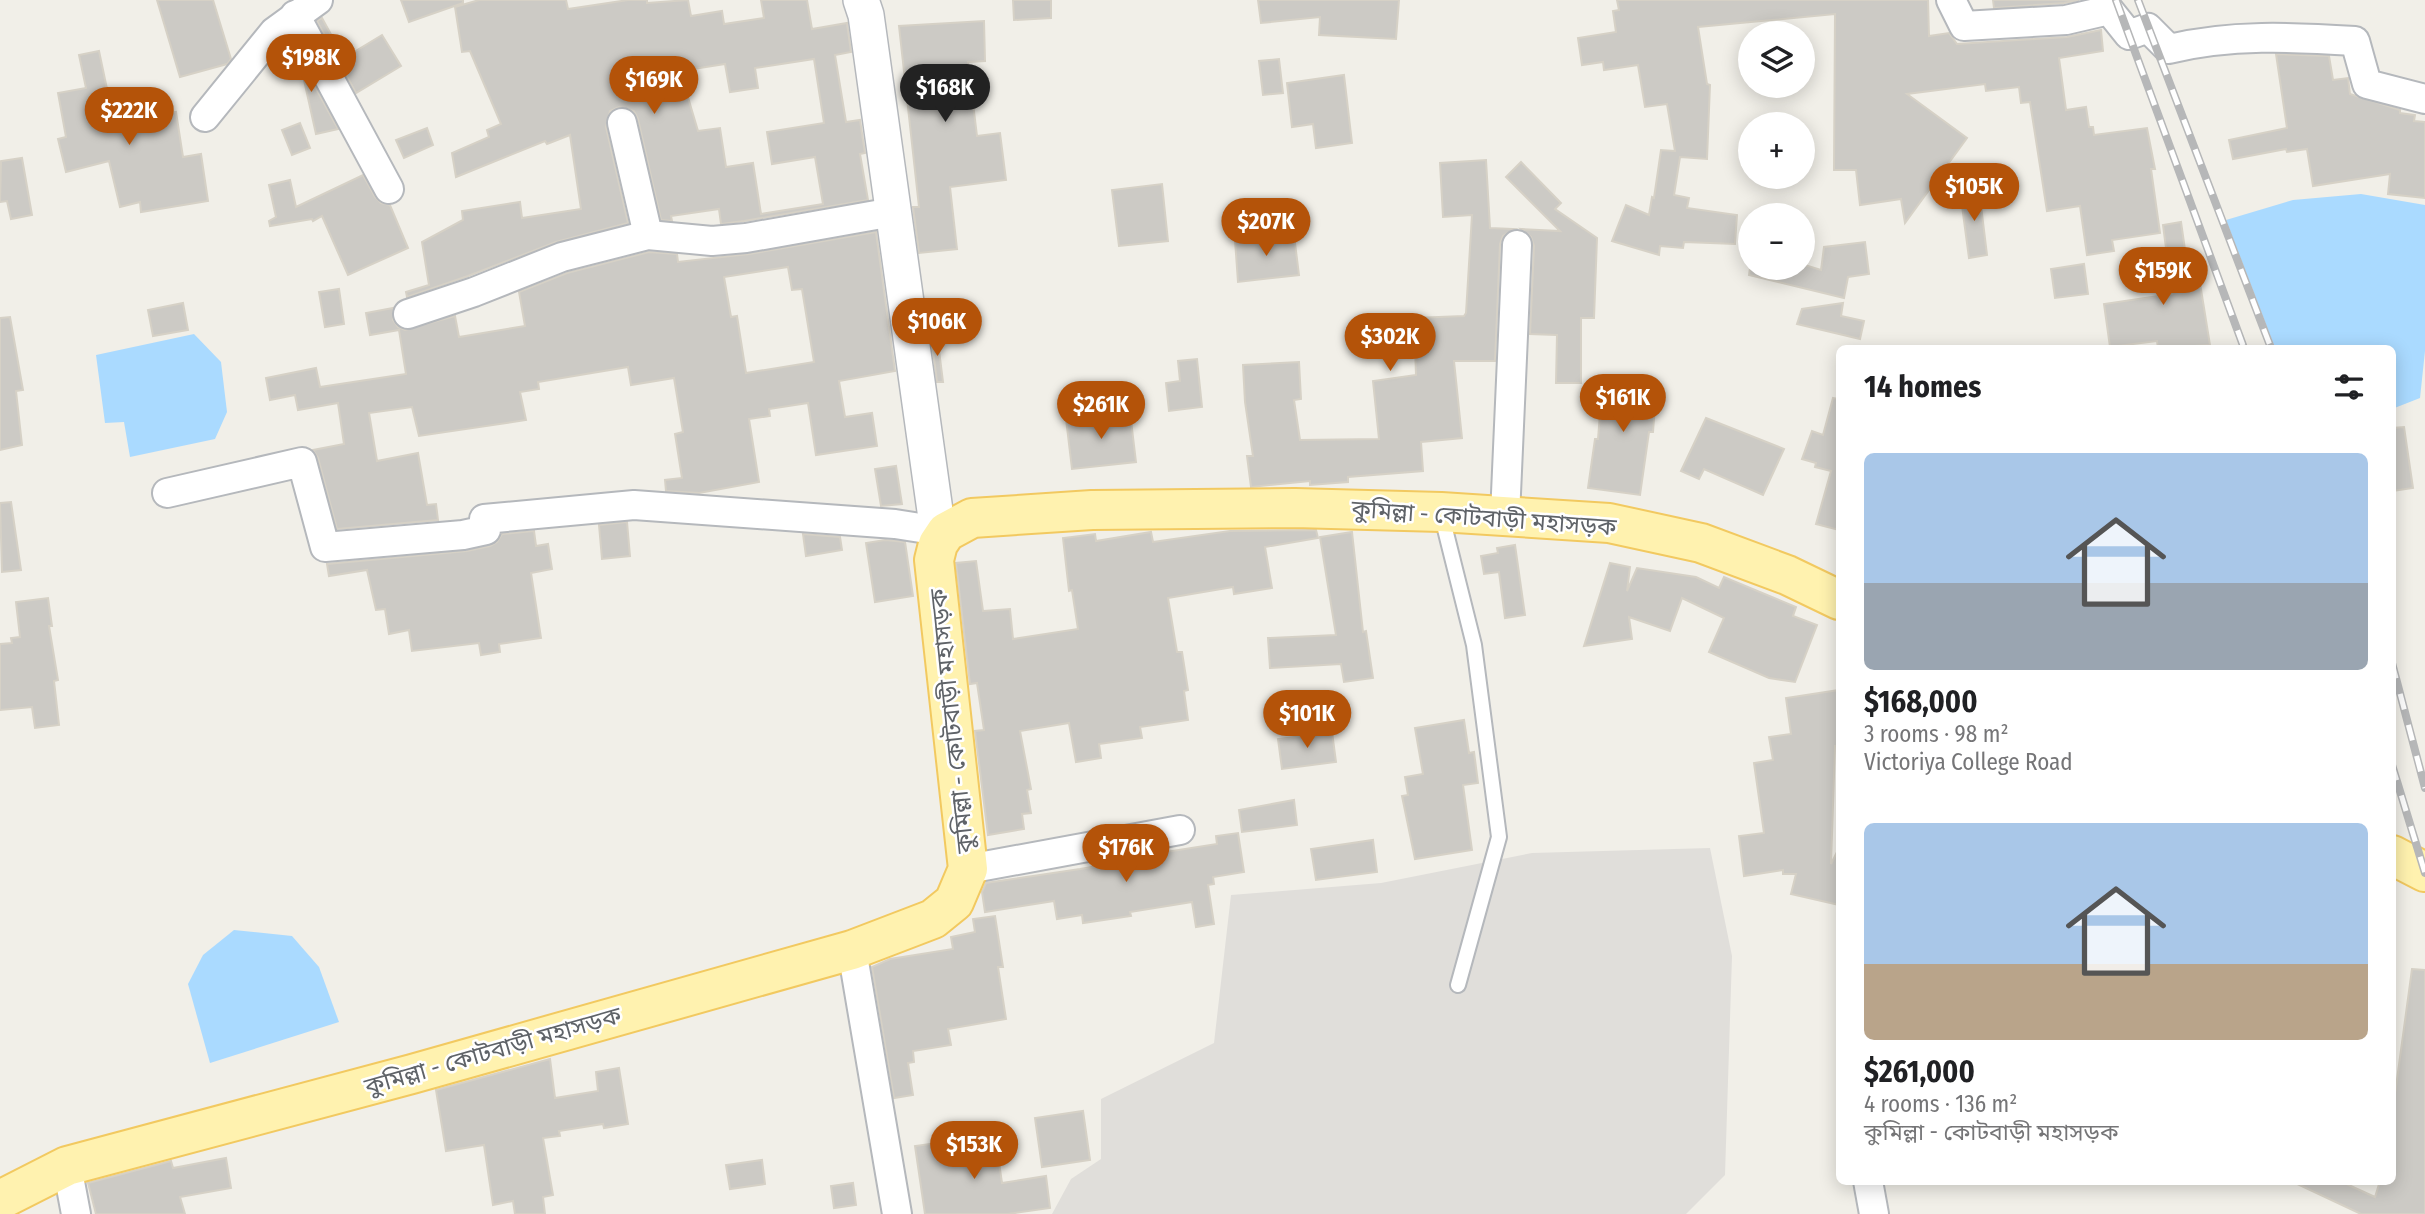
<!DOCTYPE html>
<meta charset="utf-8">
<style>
:root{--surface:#fff;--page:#f2f2f2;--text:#202124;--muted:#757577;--accent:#b45309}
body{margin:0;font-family:"Fira Sans Condensed","Noto Sans Bengali",sans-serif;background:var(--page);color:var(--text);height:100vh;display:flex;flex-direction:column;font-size:26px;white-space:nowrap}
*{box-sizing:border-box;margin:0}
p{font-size:23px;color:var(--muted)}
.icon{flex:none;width:38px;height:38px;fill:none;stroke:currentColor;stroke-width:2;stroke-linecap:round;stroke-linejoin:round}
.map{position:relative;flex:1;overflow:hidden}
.side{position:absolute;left:1836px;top:345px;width:560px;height:840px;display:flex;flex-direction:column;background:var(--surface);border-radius:10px;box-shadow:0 4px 18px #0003}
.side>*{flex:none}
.controls{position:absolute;left:1738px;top:21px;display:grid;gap:14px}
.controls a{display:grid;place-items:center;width:77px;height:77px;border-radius:50%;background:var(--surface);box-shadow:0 4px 18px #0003;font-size:35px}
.price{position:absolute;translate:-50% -60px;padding:0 16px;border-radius:24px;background:var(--accent);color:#fff;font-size:23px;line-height:46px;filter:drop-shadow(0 2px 4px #0008)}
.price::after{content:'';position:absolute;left:50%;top:42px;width:21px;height:16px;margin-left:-10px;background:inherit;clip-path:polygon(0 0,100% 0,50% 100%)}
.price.current{background:#222;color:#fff}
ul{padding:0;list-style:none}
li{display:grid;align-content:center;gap:14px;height:371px;padding:0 28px}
li span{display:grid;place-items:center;height:217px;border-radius:10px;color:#555}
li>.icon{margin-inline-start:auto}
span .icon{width:126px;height:126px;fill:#fffc;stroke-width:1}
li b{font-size:30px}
h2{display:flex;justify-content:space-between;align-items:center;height:84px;padding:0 28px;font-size:30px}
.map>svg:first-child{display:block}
.industrial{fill:#e0deda}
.water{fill:#aadaff}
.building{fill:#cccac5;stroke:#d6d1c6;stroke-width:2;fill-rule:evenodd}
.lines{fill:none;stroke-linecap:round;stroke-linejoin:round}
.service-casing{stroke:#b5b8bc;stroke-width:18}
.minor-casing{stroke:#b5b8bc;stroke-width:32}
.tertiary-casing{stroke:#b5b8bc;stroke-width:38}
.primary-casing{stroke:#f2c960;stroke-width:42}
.service{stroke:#fff;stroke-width:14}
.minor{stroke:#fff;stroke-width:28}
.tertiary{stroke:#fff;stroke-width:35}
.primary{stroke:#fff2af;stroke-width:38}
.rail-casing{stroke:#b6b7b8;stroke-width:8}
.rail{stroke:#fff;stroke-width:5;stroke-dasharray:16;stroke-linecap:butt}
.labels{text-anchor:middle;stroke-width:5;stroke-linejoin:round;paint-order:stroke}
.street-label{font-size:24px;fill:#5f6368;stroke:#fff}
</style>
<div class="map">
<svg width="2425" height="1214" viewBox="0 0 2425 1214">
<rect width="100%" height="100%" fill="#f1efe8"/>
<!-- industrial -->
<polygon class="industrial" points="1710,848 1732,956 1725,1175 1686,1214 1052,1214 1071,1179 1101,1159 1101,1099 1214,1043 1231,895 1381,883 1532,853"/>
<!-- water -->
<g class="water">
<polygon points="2361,194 2425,205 2425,351 2420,398 2392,409 2392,348 2275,348 2226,220 2293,200"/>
<polygon points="194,334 221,362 227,412 215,439 130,457 124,422 105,423 96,355"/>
<polygon points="234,930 292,936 319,967 339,1022 210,1063 188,984 203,955"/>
</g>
<!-- building -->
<g class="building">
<polygon points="157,0 213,0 231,59 227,64 180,77"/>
<polygon points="401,0 463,0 463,3 409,22"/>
<path d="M479,0h87l2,9 60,-9h19v3l41,-3 3,16 31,-5 2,13 40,-6 -3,-18h46l5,29 35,-6 4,29 -16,3 11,67 14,-2 5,33 -5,1 8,46 -124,21 -23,3 -2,-15 -48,7 1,5 -11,-1 -23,-101 -4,-8 -15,-4 -9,4 -4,16 22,96 -72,19 -88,34 -61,21 -1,-5 23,-7 -7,-43 41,-22 -1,-9 58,-9 2,16 59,-9 -11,-74 -23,9 -2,-3 -89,36 -4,-24 37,-16 -2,-7 14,-6 -31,-73 -8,1 -7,-45zM814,59l10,64 -57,9 5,32 43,-7 8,47 -62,10 -8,-51 -27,4 -6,-39 -22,3 -16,-54 6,-1 -1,-6 38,-6 5,28 28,-4 -3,-20z"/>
<polygon points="1013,0 1051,0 1051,18 1014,20"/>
<polygon points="1258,0 1399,0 1396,39 1319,35 1320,17 1261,23"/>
<polygon points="1617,0 1928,0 1929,36 1949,33 1957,44 2067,37 2101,30 2103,51 2059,58 2066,110 2086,107 2089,127 2093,127 2094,135 2147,128 2155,169 2151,169 2160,233 2112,240 2114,251 2087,255 2080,206 2047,211 2030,102 2021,103 2019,87 1986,91 1985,84 1907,94 1967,138 1905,223 1901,199 1860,205 1856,170 1834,170 1835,14 1698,27 1707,84 1710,85 1707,159 1680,157 1674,195 1689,198 1687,208 1737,215 1735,244 1684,242 1683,248 1660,246 1659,255 1612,241 1626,205 1649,215 1652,197 1654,198 1661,150 1675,151 1667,104 1645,107 1638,65 1604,70 1603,62 1582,65 1578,38 1616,32 1613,11 1619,10"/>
<polygon points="1993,0 2079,0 2064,3 1994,8"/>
<polygon points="322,18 344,58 382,35 401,66 356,93 317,21"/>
<polygon points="984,21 985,61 968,62 977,136 1000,133 1006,180 950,187 957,249 919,253 913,207 919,207 899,26"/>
<polygon points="290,41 338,129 316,134 302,71 296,75 281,49"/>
<polygon points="99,51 114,122 176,112 183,157 201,154 208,201 141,212 140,202 120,207 109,161 66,172 58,139 66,137 58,93 86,88 79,55"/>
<polygon points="2276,54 2329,56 2333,80 2348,78 2350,94 2400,110 2400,113 2415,115 2414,121 2425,122 2425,198 2388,194 2390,174 2313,186 2307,149 2287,152 2286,149 2233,159 2229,140 2287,128"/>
<polygon points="1279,59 1283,93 1263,95 1259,61"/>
<polygon points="1344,75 1352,143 1316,148 1313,124 1292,127 1287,83"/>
<polygon points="300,123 310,148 292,155 282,130"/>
<polygon points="427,128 433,145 404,158 396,140"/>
<polygon points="22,158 32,215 11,219 7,201 0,202 1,161"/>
<polygon points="1486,160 1490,228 1515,229 1503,236 1500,244 1495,361 1454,361 1462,438 1421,442 1423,471 1348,477 1348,482 1310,485 1310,481 1251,487 1247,456 1253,456 1245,402 1243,365 1299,362 1301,399 1294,400 1300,440 1379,439 1373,381 1416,375 1414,318 1464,316 1466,313 1472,215 1443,217 1440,163"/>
<polygon points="1521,162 1561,203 1555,209 1597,238 1594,318 1581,318 1581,383 1556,383 1557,335 1530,334 1534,246 1531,237 1521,229 1560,231 1506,177"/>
<polygon points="363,175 375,197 381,203 390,205 408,248 348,275 322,216 313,221 312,219 270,226 269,221 276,217 269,185 290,180 296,207"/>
<polygon points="1162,184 1168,241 1119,246 1112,190"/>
<polygon points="1979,189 1987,255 1969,258 1960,191"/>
<polygon points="2181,222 2190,284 2200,283 2210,345 2158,348 2157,341 2110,347 2104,304 2172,294 2163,225"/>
<path d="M876,232l19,139 -56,10 6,36 27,-4 5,33 -61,9 -8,-52 -39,6 1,7 -21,3 10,63 -60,11 -33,-2 -1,-11 17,-2 -7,-44 8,-2 -9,-54 -43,7 -3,-18 -90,15 1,7 -19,3 6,28 -107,16 -7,-29 -43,6 8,48 41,-8 9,52 9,-1 2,16 -101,9 -19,-71 -5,-8 31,-6 -6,-41 -40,7 -3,-15 -25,5 -4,-22 50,-10 4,19 86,-13 -7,-44 -29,5 -4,-22 27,-5v12l5,7 7,3 50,-14 4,21 66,-11 -6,-34 48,-19 82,-21 28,2 1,8 71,-8zM788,267l4,23 10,-1 12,73 -68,11 -9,-57 -6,1 -7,-40z"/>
<polygon points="1294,235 1299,275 1238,282 1235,240"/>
<polygon points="1865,242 1869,274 1848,277 1844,298 1749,275 1750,268 1802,268 1802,264 1821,270 1824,247"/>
<polygon points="2084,264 2088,294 2055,298 2051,269"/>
<polygon points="339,289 344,324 325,327 319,292"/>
<polygon points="183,303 188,330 153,336 148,310"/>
<polygon points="1843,303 1841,316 1864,321 1860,339 1797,324 1802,309"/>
<polygon points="10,317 23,390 16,391 22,445 0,450 0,318"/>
<polygon points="937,334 943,382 937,382 931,335"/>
<polygon points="1197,359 1202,407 1169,411 1166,383 1180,381 1178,361"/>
<polygon points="1603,376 1657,380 1653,432 1649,432 1640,495 1588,488 1595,439 1598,439"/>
<polygon points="1833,398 1839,399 1839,530 1816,524 1831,471 1815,467 1816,463 1802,459 1812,431 1823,435"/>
<polygon points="1130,412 1136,462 1072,469 1066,419"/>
<polygon points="1706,418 1784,449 1763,495 1704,469 1699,479 1681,471"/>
<polygon points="2404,427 2413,488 2392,491 2392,428"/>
<polygon points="896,466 902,504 881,506 875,469"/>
<polygon points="11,502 21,570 2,572 0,503"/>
<polygon points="627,522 630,556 602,559 599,525"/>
<polygon points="1316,530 1318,538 1265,547 1272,588 1234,594 1233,587 1168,598 1177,652 1182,652 1188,690 1184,691 1188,720 1140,727 1142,738 1099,744 1101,758 1076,762 1069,723 1020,731 1031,789 1027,790 1031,813 1022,814 1024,829 988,835 975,731 984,730 977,683 970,684 956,563 976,561 983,611 1010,609 1013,639 1078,629 1072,590 1069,591 1063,538 1095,534 1096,541 1151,532 1153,542 1230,531"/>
<polygon points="534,531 536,546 548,544 552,569 531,573 541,638 499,644 500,652 481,655 479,643 412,651 409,630 389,634 385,609 376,610 367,570 329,576 327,564 467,551 490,546 497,542 502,534"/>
<polygon points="1352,532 1363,632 1366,631 1373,678 1344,682 1341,664 1270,668 1268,638 1336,635 1320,537"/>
<polygon points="803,534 840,537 842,550 806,556"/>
<polygon points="885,540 905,542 913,596 875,602 866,543"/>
<polygon points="1515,545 1525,615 1505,618 1499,572 1484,574 1481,556 1498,553 1497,548"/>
<polygon points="1610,563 1630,567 1627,591 1637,568 1696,577 1719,588 1724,577 1796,607 1793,616 1817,625 1795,682 1769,678 1709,652 1724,618 1682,598 1670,631 1629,617 1632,639 1584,646"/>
<polygon points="48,598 52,626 49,626 58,680 54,681 59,725 35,728 32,707 0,710 0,644 12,643 11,638 20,637 16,602"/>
<polygon points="1839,690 1839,746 1835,746 1831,864 1839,848 1839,905 1791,894 1796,874 1783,874 1783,870 1744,876 1739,836 1764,833 1754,763 1773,760 1769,737 1791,734 1786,698"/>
<polygon points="1464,720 1469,753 1474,752 1478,783 1463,785 1472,850 1415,859 1402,796 1408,795 1405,777 1423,774 1415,728"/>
<polygon points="1332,732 1336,762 1282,769 1278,739"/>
<polygon points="1294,800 1297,825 1242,832 1239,810"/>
<polygon points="1238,833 1244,872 1213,877 1214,884 1208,885 1214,924 1196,927 1192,902 1130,912 1131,916 1083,923 1082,915 1057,919 1054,901 985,912 982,892 986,883 1080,869 1109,864 1108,861 1217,844 1216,836"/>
<polygon points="1373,840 1377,872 1316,880 1311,849"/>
<polygon points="995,916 1003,967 998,967 1006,1019 948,1029 951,1045 913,1051 914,1062 908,1063 913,1095 894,1098 872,967 890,959 953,949 951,937 975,932 973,919"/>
<polygon points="2412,969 2425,970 2425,1214 2361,1214 2291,1181 2340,1181 2375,1197 2380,1181 2392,1181 2392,1116"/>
<polygon points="550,1059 555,1098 598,1091 596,1072 619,1068 628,1124 604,1128 603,1124 559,1131 560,1136 543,1138 553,1195 543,1197 545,1214 515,1214 513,1201 493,1205 484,1145 446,1151 436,1090"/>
<polygon points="1083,1111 1090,1160 1042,1167 1035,1118"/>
<polygon points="995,1135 1002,1183 1046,1176 1050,1208 1008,1214 925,1214 915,1146"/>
<polygon points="226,1158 231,1188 180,1197 185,1214 96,1214 88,1183 171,1161 173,1168"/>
<polygon points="762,1160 765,1184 730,1189 726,1165"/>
<polygon points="853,1183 856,1205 834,1208 831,1186"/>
</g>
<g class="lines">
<defs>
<polyline id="service" points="1441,513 1474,645 1499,837 1458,985"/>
<g id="minor">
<path d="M1951,0l13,26 102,-6 43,-10 20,25 19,-7 21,21c61,-15 124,-12 186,-8l12,43 58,15"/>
<polyline points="295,15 389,189"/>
<polyline points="205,117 274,32 318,0"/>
<polyline points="622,123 648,235"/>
<polyline points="408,314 474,292 562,257 648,235 712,241 746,238 893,212"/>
<polyline points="167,493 302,462 325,547 463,535 486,530 484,519 634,505 895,524 946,532"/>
<polyline points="1505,516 1517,245"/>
<polyline points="968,869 1180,830"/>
<polyline points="852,950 897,1214"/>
<polyline points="67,1166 76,1214"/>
<polyline points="1868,1181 1874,1214"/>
</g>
<polyline id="tertiary" points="861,0 866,15 936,518 946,532"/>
<g id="primary">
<polyline points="2392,855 2425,872"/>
<polyline points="0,1200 67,1166 412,1074 852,950 933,919 954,902 968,869 934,560 938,544 946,532 972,518 1092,510 1295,508 1441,512 1609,523 1701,543 1787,575 1839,600"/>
</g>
</defs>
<!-- service casing -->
<use href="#service" class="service-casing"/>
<!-- minor casing -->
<use href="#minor" class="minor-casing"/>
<!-- tertiary casing -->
<use href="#tertiary" class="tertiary-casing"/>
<!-- primary casing -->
<use href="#primary" class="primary-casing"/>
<!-- service -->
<use href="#service" class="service"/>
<!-- minor -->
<use href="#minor" class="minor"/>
<!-- tertiary -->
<use href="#tertiary" class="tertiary"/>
<!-- primary -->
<use href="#primary" class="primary"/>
<defs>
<g id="rail">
<polyline points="2116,0 2244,348"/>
<polyline points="2138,0 2271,348"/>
<polyline points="2392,663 2425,788"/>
<polyline points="2392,765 2425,873"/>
</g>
</defs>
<!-- rail casing -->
<use href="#rail" class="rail-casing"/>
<!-- rail -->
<use href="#rail" class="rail"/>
</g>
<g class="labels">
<!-- street labels -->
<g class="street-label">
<text transform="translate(1484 518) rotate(4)" y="8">কুমিল্লা - কোটবাড়ী মহাসড়ক</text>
<text transform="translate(952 721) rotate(-96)" y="8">কুমিল্লা - কোটবাড়ী মহাসড়ক</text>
<text transform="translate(493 1051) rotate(-16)" y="8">কুমিল্লা - কোটবাড়ী মহাসড়ক</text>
</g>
</g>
</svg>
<div class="controls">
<a><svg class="icon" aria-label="layers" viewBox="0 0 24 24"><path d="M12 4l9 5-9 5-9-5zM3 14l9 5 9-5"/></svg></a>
<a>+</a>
<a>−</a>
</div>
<b class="price" style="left:311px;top:94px">$198K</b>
<b class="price" style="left:654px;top:116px">$169K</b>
<b class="price current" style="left:945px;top:124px">$168K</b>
<b class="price" style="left:129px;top:147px">$222K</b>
<b class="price" style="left:1974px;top:223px">$105K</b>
<b class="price" style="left:1266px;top:258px">$207K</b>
<b class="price" style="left:2163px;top:307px">$159K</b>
<b class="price" style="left:937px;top:358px">$106K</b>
<b class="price" style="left:1390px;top:373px">$302K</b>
<b class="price" style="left:1623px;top:434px">$161K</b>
<b class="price" style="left:1101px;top:441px">$261K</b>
<b class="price" style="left:1307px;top:750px">$101K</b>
<b class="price" style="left:1126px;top:884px">$176K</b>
<b class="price" style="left:974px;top:1181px">$153K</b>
<section class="side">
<h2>14 homes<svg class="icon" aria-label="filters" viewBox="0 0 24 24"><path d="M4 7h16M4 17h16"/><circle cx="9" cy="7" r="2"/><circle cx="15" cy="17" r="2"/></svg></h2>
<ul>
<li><span style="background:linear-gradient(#a9c7e8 60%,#9aa5b1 0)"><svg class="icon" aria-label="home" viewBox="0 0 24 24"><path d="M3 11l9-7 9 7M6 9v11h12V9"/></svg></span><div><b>$168,000</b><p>3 rooms · 98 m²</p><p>Victoriya College Road</p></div></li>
<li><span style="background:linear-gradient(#a9c7e8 65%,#b9a48a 0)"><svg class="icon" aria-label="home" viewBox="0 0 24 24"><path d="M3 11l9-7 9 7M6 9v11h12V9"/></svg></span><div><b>$261,000</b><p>4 rooms · 136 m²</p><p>কুমিল্লা - কোটবাড়ী মহাসড়ক</p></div></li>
</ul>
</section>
</div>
